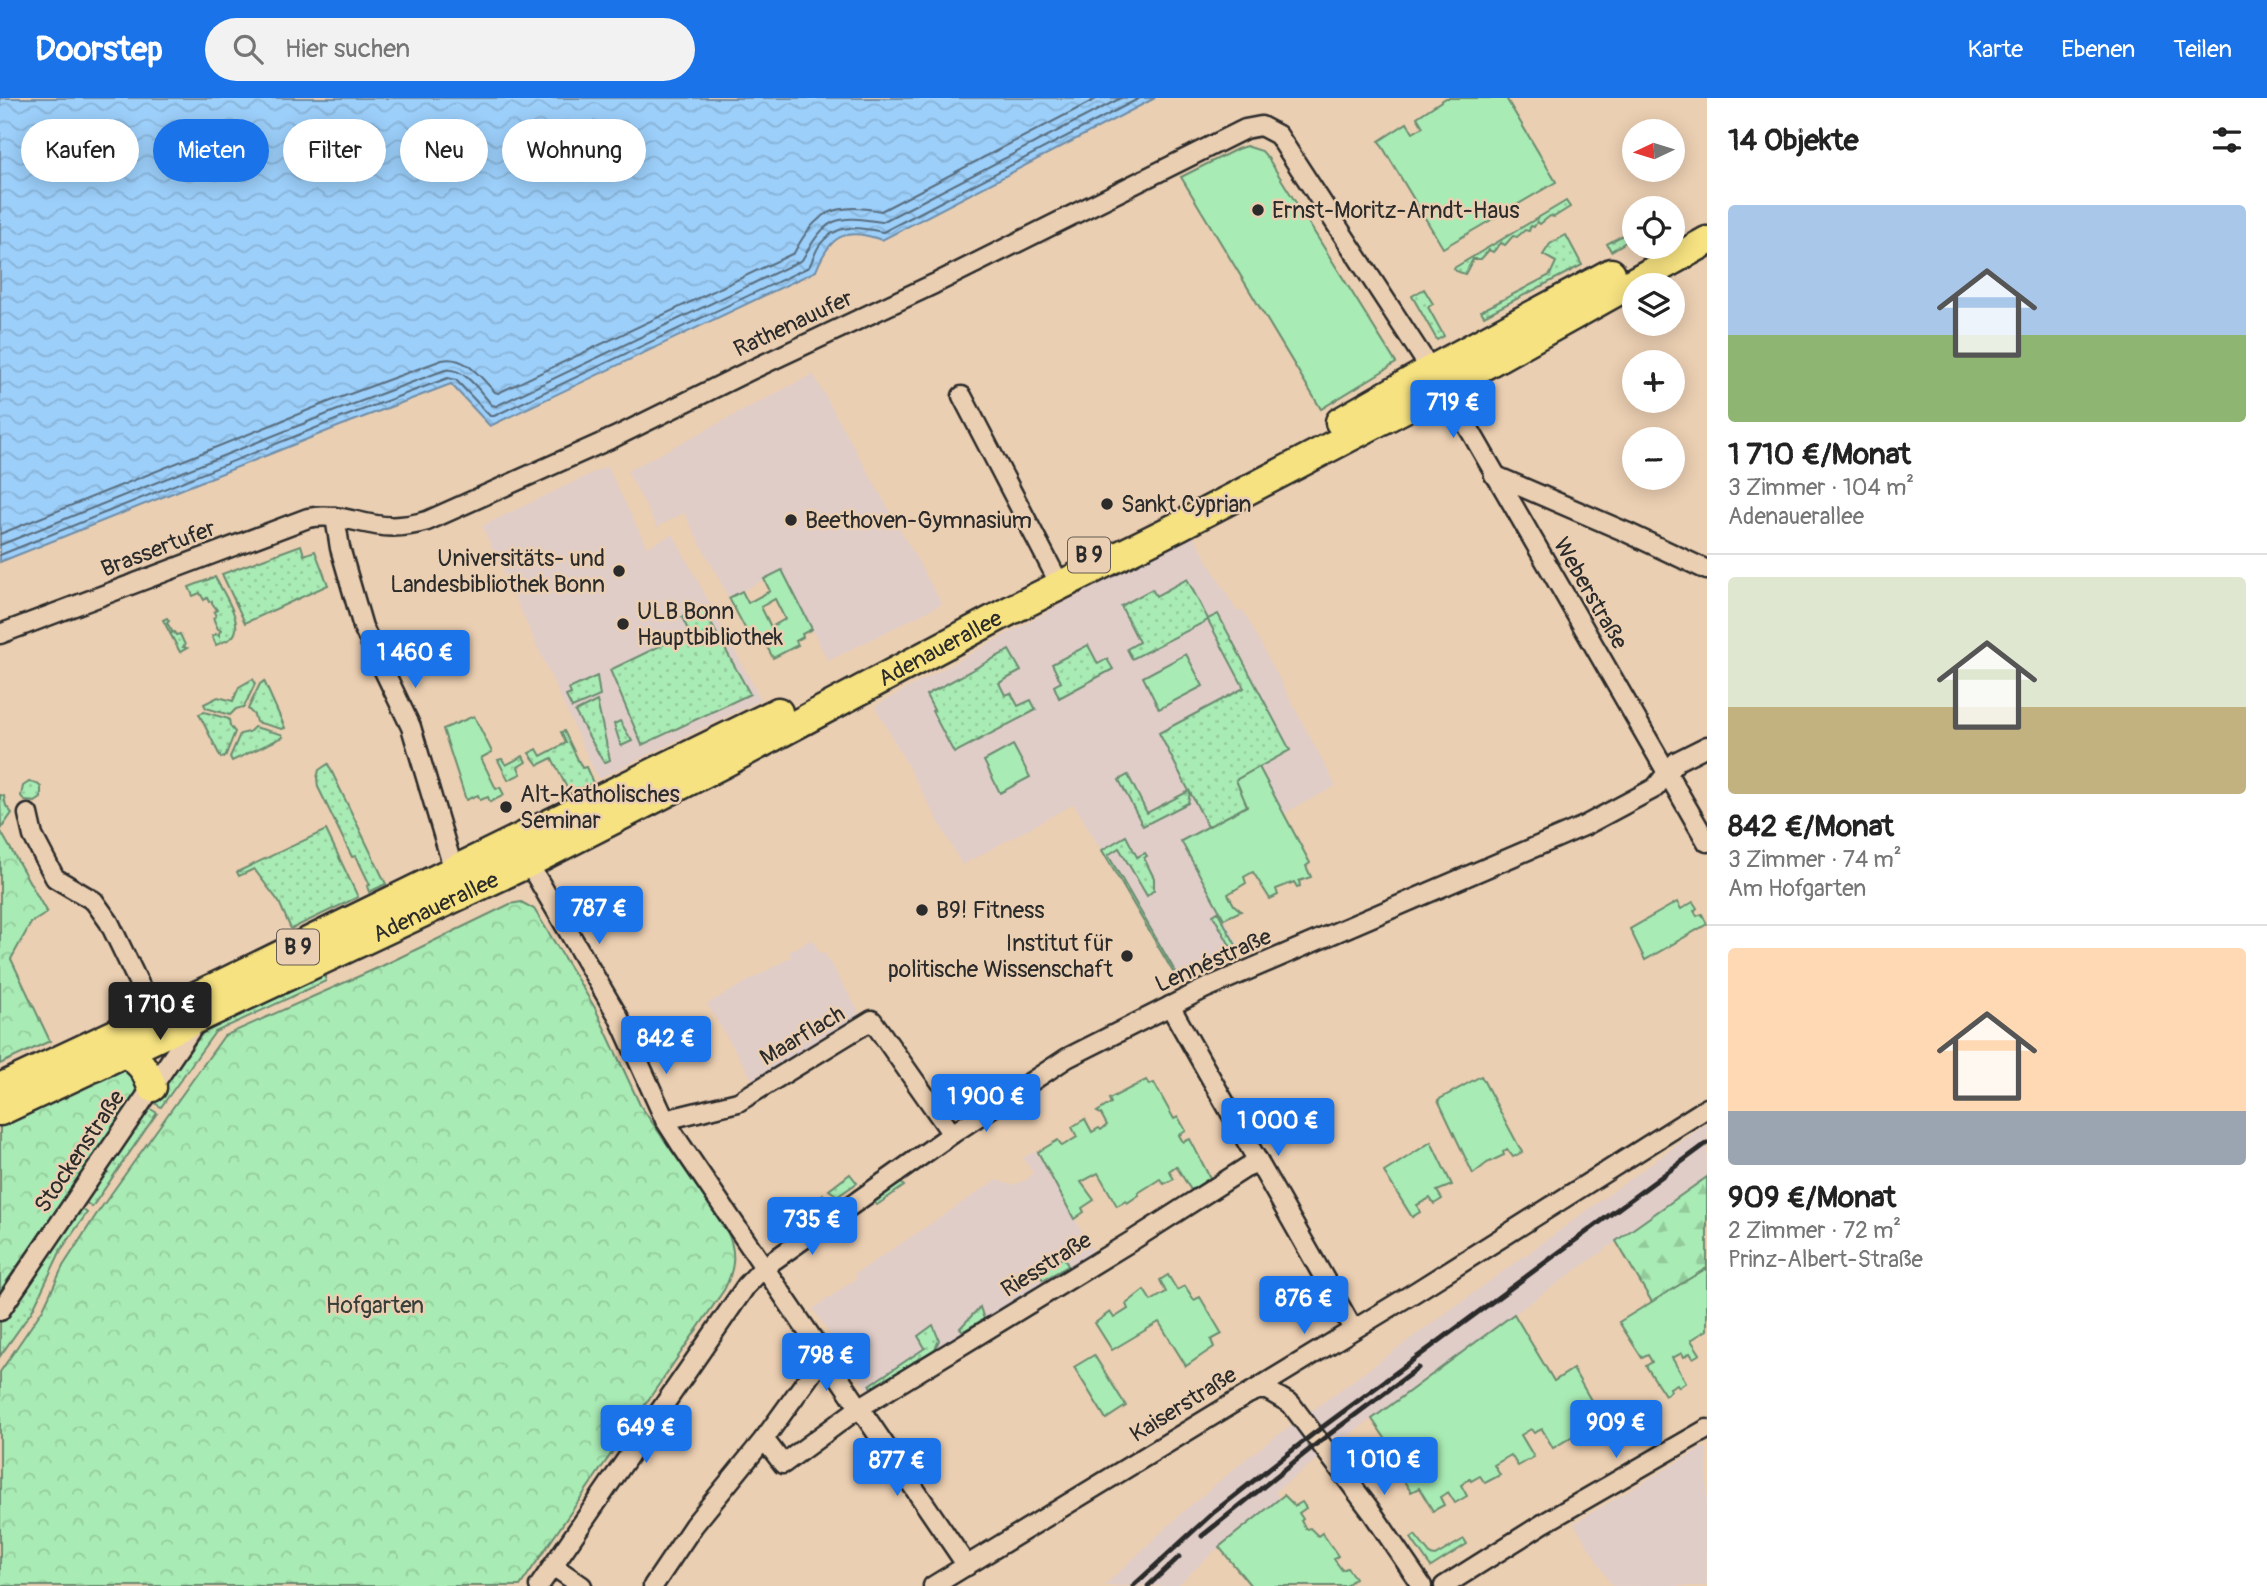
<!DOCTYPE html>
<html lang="de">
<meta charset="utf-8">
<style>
:root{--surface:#fff;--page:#f2f2f2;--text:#222;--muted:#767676;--line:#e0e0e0;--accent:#1a73e8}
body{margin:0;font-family:Pangolin,sans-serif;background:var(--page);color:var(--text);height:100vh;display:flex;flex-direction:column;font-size:26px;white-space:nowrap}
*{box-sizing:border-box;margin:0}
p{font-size:23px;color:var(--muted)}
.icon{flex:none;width:38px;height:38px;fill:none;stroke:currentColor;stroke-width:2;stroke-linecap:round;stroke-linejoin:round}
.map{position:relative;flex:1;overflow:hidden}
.panel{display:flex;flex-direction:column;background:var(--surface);width:560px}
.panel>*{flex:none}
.hud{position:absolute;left:21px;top:21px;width:665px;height:63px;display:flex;gap:14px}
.needle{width:46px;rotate:266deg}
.buttons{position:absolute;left:1622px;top:21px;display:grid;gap:14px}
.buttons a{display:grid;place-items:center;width:63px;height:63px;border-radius:50%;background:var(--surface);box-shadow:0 4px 18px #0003;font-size:35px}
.price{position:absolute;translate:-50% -60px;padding:0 16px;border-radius:7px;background:var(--accent);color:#fff;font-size:23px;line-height:46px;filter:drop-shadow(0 2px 4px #0008)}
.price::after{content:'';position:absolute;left:50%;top:42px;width:21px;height:16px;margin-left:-10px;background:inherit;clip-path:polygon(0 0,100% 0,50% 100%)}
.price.selected{background:#222;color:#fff}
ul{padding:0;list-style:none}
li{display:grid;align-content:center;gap:14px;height:371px;padding:0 21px}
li+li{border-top:2px solid var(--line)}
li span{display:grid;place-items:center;height:217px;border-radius:7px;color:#555}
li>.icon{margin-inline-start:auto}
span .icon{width:126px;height:126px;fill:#fffc;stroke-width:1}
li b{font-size:30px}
h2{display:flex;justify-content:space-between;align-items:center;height:84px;padding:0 21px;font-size:30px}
.pill{padding:0 24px;border-radius:32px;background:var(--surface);box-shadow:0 4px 18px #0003;font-size:24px;line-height:63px}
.pill.selected{background:var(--accent);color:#fff}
header{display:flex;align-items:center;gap:42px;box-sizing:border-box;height:98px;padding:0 35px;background:var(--accent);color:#fff}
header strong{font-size:33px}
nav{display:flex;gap:38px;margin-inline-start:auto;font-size:24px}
.search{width:490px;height:63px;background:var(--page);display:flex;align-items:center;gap:18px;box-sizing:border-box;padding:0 24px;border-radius:38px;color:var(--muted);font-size:26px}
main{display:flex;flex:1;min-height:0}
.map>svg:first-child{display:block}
.built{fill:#e0cdc8}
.grass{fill:url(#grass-dots);stroke:#6a8b70;stroke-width:2}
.forest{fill:url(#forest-firs);stroke:#6a8b70;stroke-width:2}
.park{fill:url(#park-crowns);stroke:#6a8b70;stroke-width:2}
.garden{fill:#a9ebb4;stroke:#6a8b70;stroke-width:2;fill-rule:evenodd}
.water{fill:url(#water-waves);stroke:#6f8da7;stroke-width:2}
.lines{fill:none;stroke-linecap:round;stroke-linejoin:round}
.shore{stroke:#586d7e;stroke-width:2}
.street-casing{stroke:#2b2b2b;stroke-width:23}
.primary-casing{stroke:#2b2b2b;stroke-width:33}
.street{stroke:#ebcfb2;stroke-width:18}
.primary{stroke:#f6e281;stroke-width:28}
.rail{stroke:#2b2b2b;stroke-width:5}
.poi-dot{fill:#2b2b2b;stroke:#ebcfb2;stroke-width:2.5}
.labels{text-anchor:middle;stroke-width:5;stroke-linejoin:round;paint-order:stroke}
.shield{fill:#ebcfb2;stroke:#655c54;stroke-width:2}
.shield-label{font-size:21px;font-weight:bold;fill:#2b2b2b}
.poi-label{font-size:23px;fill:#2b2b2b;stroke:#ebcfb2;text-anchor:start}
.street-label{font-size:23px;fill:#2b2b2b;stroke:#ebcfb2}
.park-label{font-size:23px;fill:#383e39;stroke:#ebcfb2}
</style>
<header>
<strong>Doorstep</strong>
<div class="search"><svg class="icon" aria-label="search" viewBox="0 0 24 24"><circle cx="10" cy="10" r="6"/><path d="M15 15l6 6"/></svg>Hier suchen</div>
<nav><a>Karte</a><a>Ebenen</a><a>Teilen</a></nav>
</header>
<main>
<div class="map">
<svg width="1707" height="1488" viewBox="0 0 1707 1488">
<defs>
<pattern id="grass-dots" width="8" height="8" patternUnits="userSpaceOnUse" patternTransform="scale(1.75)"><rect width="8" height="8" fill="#a9ebb4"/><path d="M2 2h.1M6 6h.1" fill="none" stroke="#92ca9b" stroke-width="1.8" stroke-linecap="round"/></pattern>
<pattern id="forest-firs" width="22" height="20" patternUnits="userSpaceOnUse" patternTransform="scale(1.75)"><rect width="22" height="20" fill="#a9ebb4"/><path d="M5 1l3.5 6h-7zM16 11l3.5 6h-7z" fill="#92ca9b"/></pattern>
<pattern id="park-crowns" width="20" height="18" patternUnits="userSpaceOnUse" patternTransform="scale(1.75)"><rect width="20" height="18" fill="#a9ebb4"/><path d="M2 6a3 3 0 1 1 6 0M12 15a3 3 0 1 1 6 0" fill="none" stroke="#92ca9b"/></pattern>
<pattern id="water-waves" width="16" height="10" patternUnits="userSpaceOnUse" patternTransform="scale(1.75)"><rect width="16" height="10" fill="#9ccffa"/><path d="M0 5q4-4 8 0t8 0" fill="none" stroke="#87b2d6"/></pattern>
</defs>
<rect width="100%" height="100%" fill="#ebcfb2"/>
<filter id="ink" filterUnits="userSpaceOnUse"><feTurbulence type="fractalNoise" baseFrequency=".0143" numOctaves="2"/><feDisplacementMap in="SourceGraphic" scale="14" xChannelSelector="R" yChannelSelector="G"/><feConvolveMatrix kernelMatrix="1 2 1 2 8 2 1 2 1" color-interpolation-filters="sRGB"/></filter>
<g filter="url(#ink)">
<!-- built -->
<g class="built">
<polygon points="813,276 942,506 828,563 782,472 729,500 684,415 657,429 627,373"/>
<polygon points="607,368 647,449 673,436 761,602 598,681 482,428"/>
<polygon points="1192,435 1237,514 1243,512 1336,688 1283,716 1258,669 1248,708 1181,743 1241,850 1176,879 1074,706 962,767 875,608"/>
<polygon points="812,841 820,855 824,854 859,914 856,923 753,982 707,906 791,859 789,854"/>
<polygon points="1707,1025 1707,1079 1485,1237 1316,1362 1275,1394 1279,1400 1219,1449 1177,1488 1104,1488 1185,1412 1248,1359"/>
<polygon points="1036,1053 1099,1163 874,1301 813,1211 857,1180 855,1176 996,1082 1012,1087 1026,1082 1033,1075 1023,1060"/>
<polygon points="1701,1350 1707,1350 1707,1488 1612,1488 1574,1425"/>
</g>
<!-- grass -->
<g class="grass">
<polygon points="1566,103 1570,109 1554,119 1550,118 1540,126 1537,124 1534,129 1531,128 1529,133 1525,132 1517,139 1513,138 1505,147 1501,145 1493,154 1489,152 1481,161 1473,161 1465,176 1456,173 1454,170"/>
<polygon points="1634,131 1634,139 1611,153 1607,146"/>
<polygon points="1566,137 1582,167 1484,218 1481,213 1550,177 1556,164 1543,157 1550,146"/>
<polygon points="1424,191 1433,206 1428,209 1444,238 1437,242 1412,198"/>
<polygon points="301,447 304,457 315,453 328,487 245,525 222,476"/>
<path d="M215,479c7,14 32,49 16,61 -4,3 -11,5 -15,7l-4,-9 4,-2 3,2v-3l2,-3 -3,-1 -5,-11 3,-2 -2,-4 3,-2 -5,-7v-2l-3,1 -2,-4 -3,2 -4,-7 -7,3 -4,-9z"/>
<polygon points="1187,481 1208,521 1218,516 1290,652 1236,682 1248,708 1208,729 1190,694 1188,705 1143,728 1119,682 1128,677 1147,715 1189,693 1159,635 1244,590 1208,522 1132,561 1127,551 1139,544 1121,508 1152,491 1156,498"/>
<polygon points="702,509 750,596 642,647 610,572 689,534 682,519"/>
<polygon points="167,520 169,523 167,525 172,533 171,535 174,534 176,537 180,536 185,547 183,549 187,550 180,554 163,522"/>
<polygon points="1088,547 1098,566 1107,561 1113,571 1059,600 1054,588 1061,584 1052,566"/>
<polygon points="1009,552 1021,573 999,585 1005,597 1011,595 1018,608 1031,602 1036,612 954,655 932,613 934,612 926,597"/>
<polygon points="597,578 600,598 572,610 566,598 571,596 569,591"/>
<polygon points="253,581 255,586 244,609 236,611 230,617 206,610 204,606 218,599 233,603 239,589"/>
<polygon points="264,583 285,630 282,631 256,624 254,617 248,611 260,586"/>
<polygon points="597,603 610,662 604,665 575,614"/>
<polygon points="204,614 229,621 230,628 235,634 225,659 221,660 199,616"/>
<polygon points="620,623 632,643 621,648 614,626"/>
<polygon points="254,629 281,636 283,639 232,663 230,659 240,636 249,634"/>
<polygon points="564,633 582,670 586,669 593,685 570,696 552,660 538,667 529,655 537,651 541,658 566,645 561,634"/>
<polygon points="523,658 526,664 518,669 521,676 508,682 498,662 502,661 506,667"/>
<polygon points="328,666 386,786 369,794 367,788 370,787 356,758 352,759 318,689 317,680 319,672"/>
<polygon points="29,684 36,685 41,689 41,700 35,704 25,703 21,698 23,688"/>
<polygon points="0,697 4,698 6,708 12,715 1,731"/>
<polygon points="326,732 358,799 291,831 279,804 254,771 239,778 237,774"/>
<polygon points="1126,738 1137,759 1145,755 1147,758 1144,760 1154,780 1154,792 1147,798 1119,750 1108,757 1175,873 1173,874 1102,752"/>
<polygon points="1218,814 1237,849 1232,851 1213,817"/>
<polygon points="324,874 326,883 215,934 161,1009 153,1004 207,929"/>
<polygon points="149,1010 157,1015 92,1109 84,1103"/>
<polygon points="850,1076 857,1085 838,1098 829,1092"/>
<polygon points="900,1083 904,1088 877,1107 873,1102"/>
<polygon points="823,1096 827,1106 809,1120 803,1111"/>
<polygon points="80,1109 87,1115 61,1152 32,1213 0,1258 0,1224"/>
<polygon points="1064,1159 1068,1168 1043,1182 1038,1174"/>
<polygon points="980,1209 984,1221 963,1233 960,1230"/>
<polygon points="933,1227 939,1242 935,1251 871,1290 870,1287 925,1250 918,1238"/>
</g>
<!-- forest -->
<polygon class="forest" points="1707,1079 1707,1170 1652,1204 1616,1143"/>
<!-- park -->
<g class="park">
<polygon points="0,732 47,815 31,825 11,861 50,943 0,966"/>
<path d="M521,804l13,7 61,99 45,97 86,124c11,22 9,40 -2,61l-204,296h-520v-214l43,-63 20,-43 33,-51 128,-179 158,-70 128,-62z"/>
<polygon points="129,966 139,994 0,1193 0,1021"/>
</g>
<!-- garden -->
<g class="garden">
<polygon points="1446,0 1506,0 1556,84 1443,150 1379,43 1407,25 1413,35 1423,29 1417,19"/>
<polygon points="1246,48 1262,53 1268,60 1396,265 1321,311 1181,79 1237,51"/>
<path d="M782,472l30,59 -10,5 1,3 -7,4 2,4 -25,13 -9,-17 -10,4 -25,-47 13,-7 6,12 22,-12 -6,-12zM775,501l10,20 -14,8 -10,-20z"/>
<polygon points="1186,556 1203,588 1159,611 1143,579"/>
<polygon points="474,618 492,654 481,660 496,691 500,689 504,697 490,704 488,699 480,702 478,697 466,702 443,631"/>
<polygon points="1013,647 1030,679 1000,695 984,663"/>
<polygon points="1259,669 1310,765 1306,768 1311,779 1299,783 1300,788 1297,789 1294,784 1276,791 1278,797 1270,801 1253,774 1244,779 1246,785 1228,796 1234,807 1241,813 1224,821 1181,743 1247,708 1236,682"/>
<polygon points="1677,804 1681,811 1693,804 1697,810 1694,813 1697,818 1702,816 1707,826 1645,862 1630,831"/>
<polygon points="1481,978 1522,1054 1513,1059 1507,1051 1503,1054 1504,1057 1487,1065 1473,1076 1438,1002"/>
<polygon points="1146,982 1149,987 1154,985 1174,1021 1178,1019 1186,1033 1179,1037 1183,1044 1190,1041 1210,1080 1191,1092 1176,1068 1169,1073 1174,1081 1164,1086 1160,1081 1138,1095 1139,1097 1127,1105 1126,1103 1117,1108 1098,1075 1081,1084 1094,1102 1082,1110 1084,1114 1074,1121 1038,1054 1058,1042 1062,1048 1077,1039 1072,1029 1085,1021 1092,1034 1099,1030 1101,1032 1107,1027 1101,1016 1097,1014 1111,1005 1109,1001"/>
<polygon points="1431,1044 1452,1087 1437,1093 1442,1101 1434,1106 1430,1100 1417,1107 1420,1114 1412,1119 1384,1074"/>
<polygon points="1707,1170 1707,1232 1691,1242 1700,1256 1693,1260 1690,1255 1684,1259 1682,1255 1672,1260 1686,1284 1679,1289 1677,1286 1670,1290 1671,1293 1665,1297 1646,1268 1652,1264 1648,1257 1642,1260 1619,1224"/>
<polygon points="1168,1177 1177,1192 1185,1188 1194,1202 1200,1199 1222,1236 1211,1242 1214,1249 1186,1268 1159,1224 1112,1252 1095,1225 1110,1214 1114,1220 1128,1211 1126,1206 1144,1192 1151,1203 1166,1194 1160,1182"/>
<polygon points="1514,1216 1554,1283 1573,1271 1600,1318 1581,1327 1583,1332 1553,1350 1542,1331 1534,1335 1531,1331 1521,1337 1534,1359 1518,1368 1511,1357 1494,1367 1500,1377 1485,1385 1480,1378 1471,1383 1470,1381 1461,1387 1467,1398 1455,1405 1448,1394 1440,1399 1444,1407 1433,1413 1419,1390 1411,1394 1402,1380 1415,1372 1410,1364 1404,1368 1372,1321"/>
<polygon points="1094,1257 1126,1308 1106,1321 1074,1269"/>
<polygon points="1284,1397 1295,1408 1302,1404 1306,1410 1299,1415 1303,1421 1301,1423 1306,1431 1310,1430 1318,1438 1322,1435 1338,1458 1334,1461 1342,1472 1347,1470 1355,1480 1346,1488 1251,1488 1219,1449"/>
<polygon points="1415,1437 1431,1457 1435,1458 1464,1441 1467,1446 1431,1469 1411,1440"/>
</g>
<!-- water -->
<path class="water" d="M0,0h1155l-273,142c-37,-13 -52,-5 -66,31l-326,155 -39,-42 -111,42 -340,136z"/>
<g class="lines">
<!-- shore -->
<g class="shore">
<path d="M0,436l331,-133 111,-41c24,-5 38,17 53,32l3,1 296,-140c23,-43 40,-50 87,-42l217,-113"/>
<path d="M0,447l335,-134 110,-41c20,-3 35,22 47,35l4,1 306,-146c24,-42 32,-46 80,-38l239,-124"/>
<path d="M0,457l338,-136 110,-41 8,2 34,36h4l315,-149c4,-7 6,-15 10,-21 17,-24 39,-19 64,-14l257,-134"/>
</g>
<defs>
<g id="street">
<polyline points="962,298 1054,475"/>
<polyline points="1494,377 1626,434 1707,472"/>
<polyline points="335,419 340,450 363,529 411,629 454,773"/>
<path d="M0,536l308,-116c24,-5 44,3 68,7 17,3 34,1 51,-4l188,-84 136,-67 183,-86 311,-155 16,-3 17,9 153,235 14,17 262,455"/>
<polyline points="28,716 33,738 55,780 94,803 109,824 159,927"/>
<polyline points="523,756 618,918 665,1022 681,1047 967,1468"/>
<polyline points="1170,908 1353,1231"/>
<polyline points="665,1022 738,1004 872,922 952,1036"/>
<polyline points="0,1213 197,923"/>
<polyline points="1250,1295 1258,1292 1267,1292 1291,1306 1371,1413 1422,1488"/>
<polyline points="764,1341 783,1366 859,1310 1130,1144 1258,1062"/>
<polyline points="553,1468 582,1488"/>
<polyline points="539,1488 746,1188 763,1170 952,1036 1067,960 1204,891 1584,728 1655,690 1677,663 1707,648"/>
<polyline points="653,1488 694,1427 764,1341 824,1258"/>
<polyline points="933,1488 1417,1193 1707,1010"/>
<polyline points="1444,1488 1544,1425 1707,1331"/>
</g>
<g id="primary">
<polyline points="1340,324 1431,272 1611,175"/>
<path d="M123,954c18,10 22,16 29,35"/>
<polyline points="0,990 224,885 778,614"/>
<path id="s1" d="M0,1013l528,-248 194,-99 287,-153 170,-85 266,-139 262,-146"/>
</g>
</defs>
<!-- street casing -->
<use href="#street" class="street-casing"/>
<!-- primary casing -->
<use href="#primary" class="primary-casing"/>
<!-- street -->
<use href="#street" class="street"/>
<!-- primary -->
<use href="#primary" class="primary"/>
<!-- rail -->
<g class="rail">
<polyline points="1202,1438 1319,1344 1418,1270"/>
<polyline points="1133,1488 1214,1414 1313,1336 1707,1045"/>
<polyline points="1148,1488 1179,1459"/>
</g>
</g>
</g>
<!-- markers -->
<g class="poi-dot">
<circle cx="1258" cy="112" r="7"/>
<circle cx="1107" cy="406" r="7"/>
<circle cx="791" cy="422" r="7"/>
<circle cx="619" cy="473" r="7"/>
<circle cx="623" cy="526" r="7"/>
<circle cx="506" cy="709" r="7"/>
<circle cx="922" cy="812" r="7"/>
<circle cx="1127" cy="858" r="7"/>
</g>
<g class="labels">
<!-- shield labels -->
<g class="shield">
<rect x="1068" y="439.5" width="42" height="35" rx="5"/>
<rect x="277" y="831.5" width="42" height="35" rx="5"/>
</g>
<g class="shield-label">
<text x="1089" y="464">B 9</text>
<text x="298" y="856">B 9</text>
</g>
<!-- poi labels -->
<g class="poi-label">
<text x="1272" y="120">Ernst-Moritz-Arndt-Haus</text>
<text x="1121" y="414">Sankt Cyprian</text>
<text x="805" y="430">Beethoven-Gymnasium</text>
<text x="605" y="468" text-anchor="end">Universitäts- und<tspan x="605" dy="26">Landesbibliothek Bonn</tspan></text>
<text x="637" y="521">ULB Bonn<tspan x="637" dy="26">Hauptbibliothek</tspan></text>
<text x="520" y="704">Alt-Katholisches<tspan x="520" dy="26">Seminar</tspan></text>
<text x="936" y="820">B9! Fitness</text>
<text x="1113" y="853" text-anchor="end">Institut für<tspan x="1113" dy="26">politische Wissenschaft</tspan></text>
</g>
<!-- street labels -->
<g class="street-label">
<text transform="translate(793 225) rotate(-25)" y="8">Rathenauufer</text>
<text transform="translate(158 450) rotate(-21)" y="8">Brassertufer</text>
<text transform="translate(1591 495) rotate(60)" y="8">Weberstraße</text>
<text dy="8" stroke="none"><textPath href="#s1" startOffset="1048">Adenauerallee</textPath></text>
<text dy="8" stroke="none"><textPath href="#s1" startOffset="481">Adenauerallee</textPath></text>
<text transform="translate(1213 862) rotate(-24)" y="8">Lennéstraße</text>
<text transform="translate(802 937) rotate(-31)" y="8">Maarflach</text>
<text transform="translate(79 1053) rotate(-56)" y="8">Stockenstraße</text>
<text transform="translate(1046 1166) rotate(-32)" y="8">Riesstraße</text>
<text transform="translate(1183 1306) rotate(-32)" y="8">Kaiserstraße</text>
</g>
<!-- park labels -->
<g class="park-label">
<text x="375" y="1215">Hofgarten</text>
</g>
</g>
</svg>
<div class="buttons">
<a><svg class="needle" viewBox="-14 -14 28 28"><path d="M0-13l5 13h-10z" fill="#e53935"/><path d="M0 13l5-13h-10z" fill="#767676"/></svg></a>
<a><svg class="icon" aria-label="locate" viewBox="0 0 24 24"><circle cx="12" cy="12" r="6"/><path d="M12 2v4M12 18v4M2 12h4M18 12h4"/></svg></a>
<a><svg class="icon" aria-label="layers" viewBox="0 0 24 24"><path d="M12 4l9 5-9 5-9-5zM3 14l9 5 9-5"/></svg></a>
<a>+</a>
<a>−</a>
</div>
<b class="price" style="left:1453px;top:342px">719 €</b>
<b class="price" style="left:415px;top:592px">1 460 €</b>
<b class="price" style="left:599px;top:848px">787 €</b>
<b class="price selected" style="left:160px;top:944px">1 710 €</b>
<b class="price" style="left:666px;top:978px">842 €</b>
<b class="price" style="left:986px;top:1036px">1 900 €</b>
<b class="price" style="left:1278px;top:1060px">1 000 €</b>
<b class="price" style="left:812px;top:1159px">735 €</b>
<b class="price" style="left:1304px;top:1238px">876 €</b>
<b class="price" style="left:826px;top:1295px">798 €</b>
<b class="price" style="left:1616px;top:1362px">909 €</b>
<b class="price" style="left:646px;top:1367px">649 €</b>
<b class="price" style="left:1384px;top:1399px">1 010 €</b>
<b class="price" style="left:897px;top:1400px">877 €</b>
<div class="hud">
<a class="pill">Kaufen</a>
<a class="pill selected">Mieten</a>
<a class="pill">Filter</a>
<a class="pill">Neu</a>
<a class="pill">Wohnung</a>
</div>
</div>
<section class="panel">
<h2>14 Objekte<svg class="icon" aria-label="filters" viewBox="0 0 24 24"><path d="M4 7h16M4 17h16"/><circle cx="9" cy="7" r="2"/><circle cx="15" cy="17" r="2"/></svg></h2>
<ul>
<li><span style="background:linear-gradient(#a9c7e8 60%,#8fb573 0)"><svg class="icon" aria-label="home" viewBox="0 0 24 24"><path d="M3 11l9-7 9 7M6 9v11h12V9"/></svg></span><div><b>1 710 €/Monat</b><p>3 Zimmer · 104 m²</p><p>Adenauerallee</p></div></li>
<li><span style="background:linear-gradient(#dfe7d0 60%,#c2b280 0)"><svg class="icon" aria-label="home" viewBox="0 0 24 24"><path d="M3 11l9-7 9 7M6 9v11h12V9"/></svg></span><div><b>842 €/Monat</b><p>3 Zimmer · 74 m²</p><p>Am Hofgarten</p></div></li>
<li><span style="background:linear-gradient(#ffd9b3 75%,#9aa5b1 0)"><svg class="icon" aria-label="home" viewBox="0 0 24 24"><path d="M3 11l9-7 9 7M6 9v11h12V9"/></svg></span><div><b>909 €/Monat</b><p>2 Zimmer · 72 m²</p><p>Prinz-Albert-Straße</p></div></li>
</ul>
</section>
</main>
